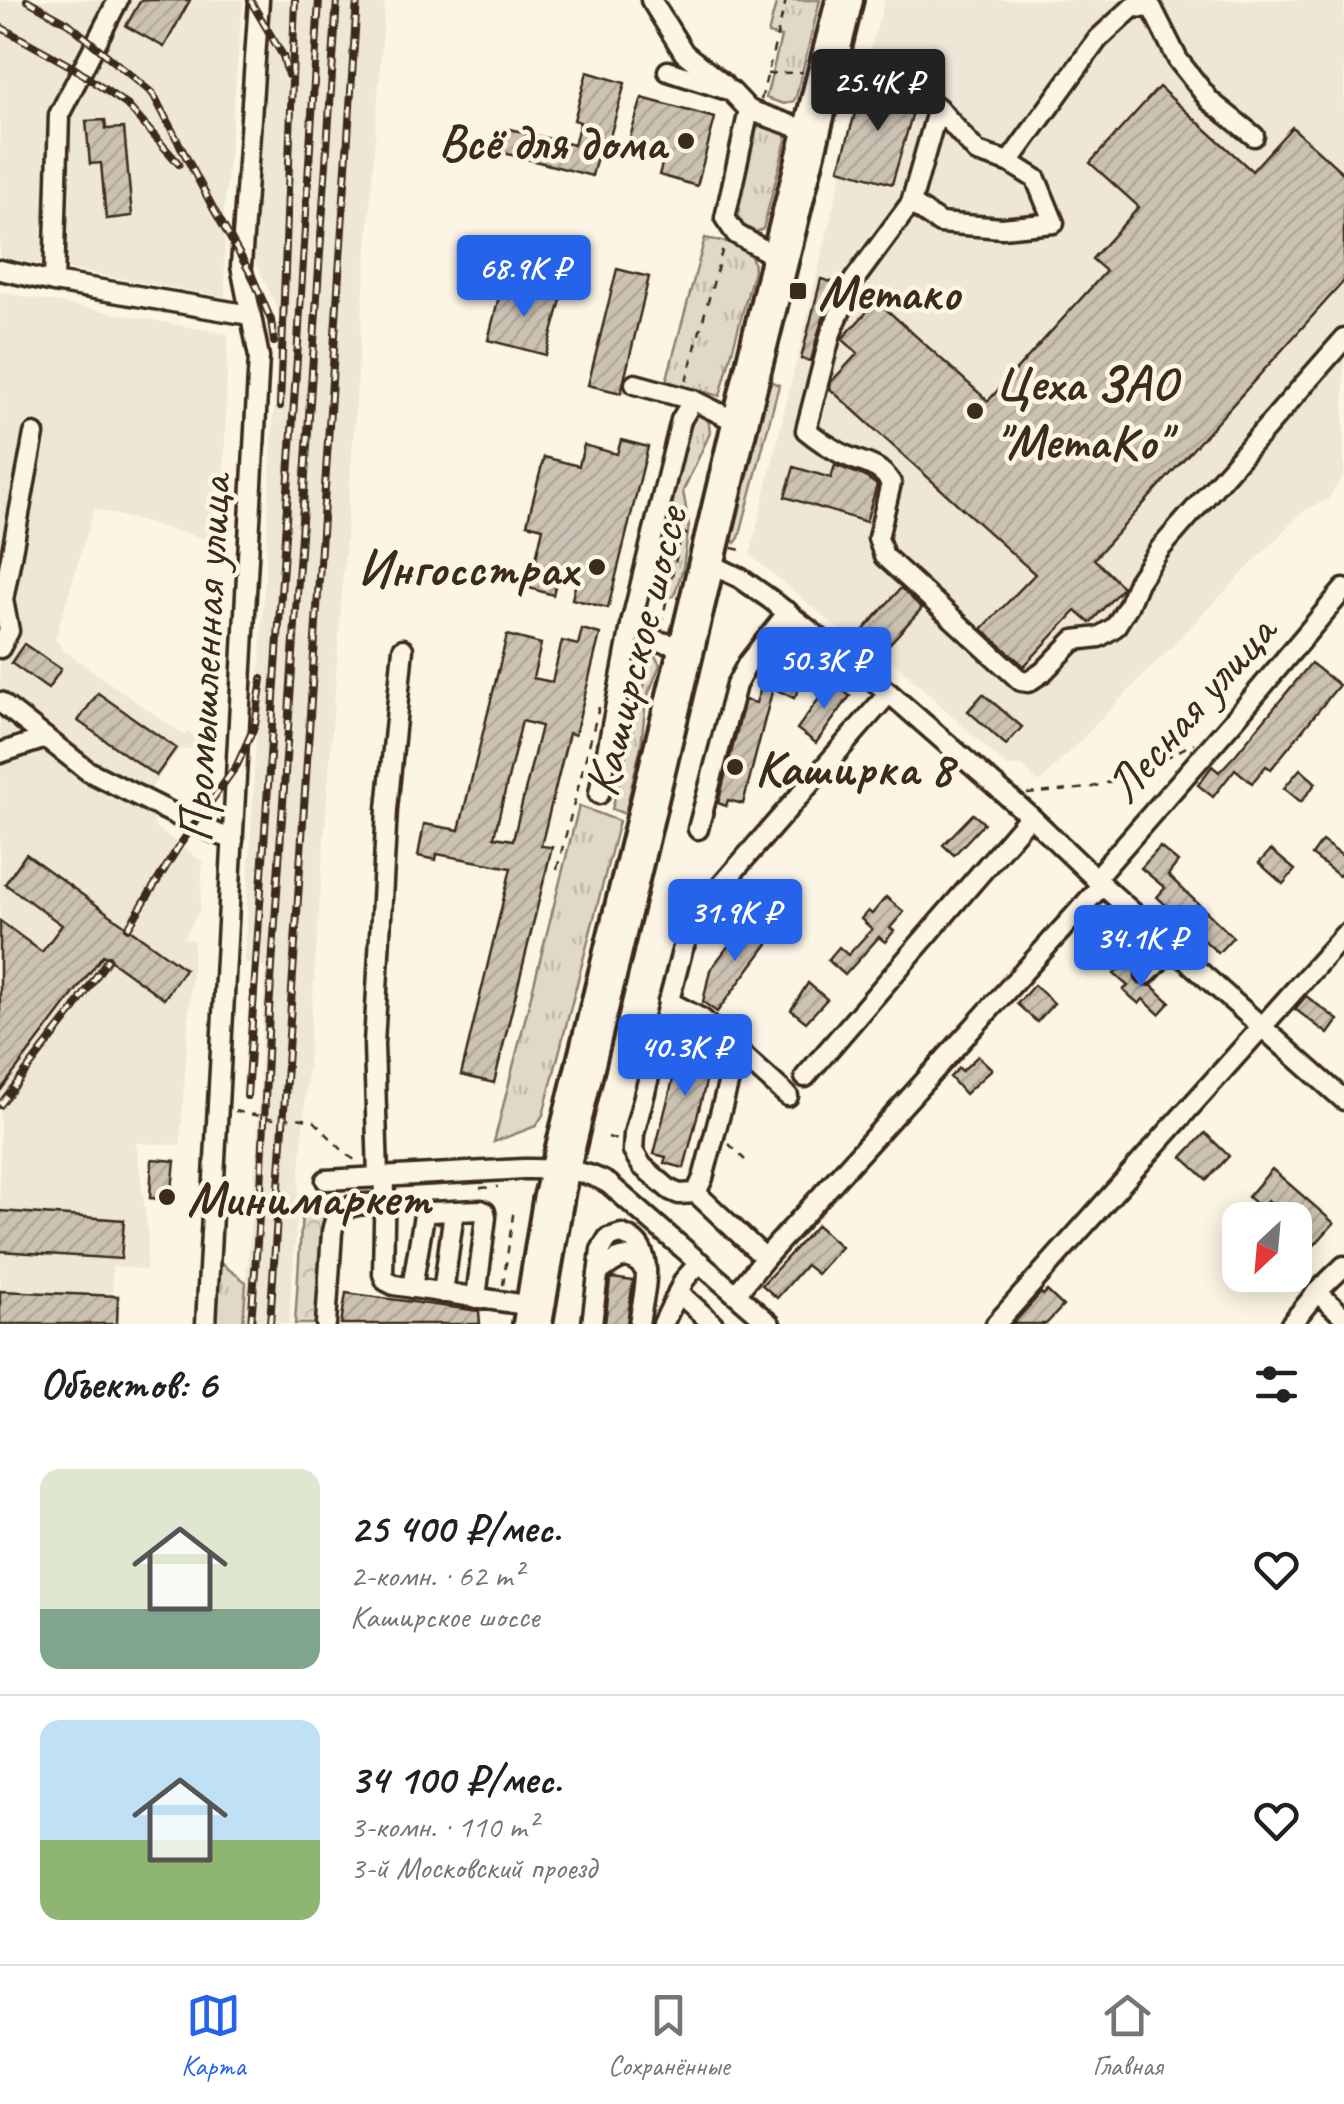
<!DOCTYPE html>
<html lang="ru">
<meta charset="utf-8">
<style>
:root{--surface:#fff;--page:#f2f2f2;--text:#202124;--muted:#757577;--line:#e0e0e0;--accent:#2563eb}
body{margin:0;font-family:Caveat,sans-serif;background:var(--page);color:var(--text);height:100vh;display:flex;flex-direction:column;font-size:38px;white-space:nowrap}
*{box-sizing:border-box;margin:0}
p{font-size:32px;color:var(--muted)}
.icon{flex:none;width:55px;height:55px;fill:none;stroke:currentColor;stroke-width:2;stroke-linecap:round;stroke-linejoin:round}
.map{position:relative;height:1324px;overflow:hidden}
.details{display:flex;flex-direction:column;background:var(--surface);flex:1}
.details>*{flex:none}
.needle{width:65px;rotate:206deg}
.fabs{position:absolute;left:1222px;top:1202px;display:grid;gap:20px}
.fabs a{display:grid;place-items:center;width:90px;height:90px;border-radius:20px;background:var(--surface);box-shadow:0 5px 25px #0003;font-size:50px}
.price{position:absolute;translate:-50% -85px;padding:0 22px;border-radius:10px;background:var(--accent);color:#fff;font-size:32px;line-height:65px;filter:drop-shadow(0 2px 5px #0008)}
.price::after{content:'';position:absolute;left:50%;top:60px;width:30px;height:22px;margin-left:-15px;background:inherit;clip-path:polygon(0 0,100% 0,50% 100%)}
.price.active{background:#222;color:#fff}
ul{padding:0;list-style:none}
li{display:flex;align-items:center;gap:30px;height:250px;padding:0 40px}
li+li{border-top:2px solid var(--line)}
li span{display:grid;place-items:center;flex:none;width:280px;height:200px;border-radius:20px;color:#555}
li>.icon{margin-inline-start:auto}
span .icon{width:120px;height:120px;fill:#fffc;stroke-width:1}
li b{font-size:42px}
h2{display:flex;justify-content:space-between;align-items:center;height:120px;padding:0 40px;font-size:42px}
.tab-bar{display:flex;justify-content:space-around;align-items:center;height:140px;border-top:2px solid var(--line);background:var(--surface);font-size:28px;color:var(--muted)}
.tab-bar a{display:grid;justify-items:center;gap:5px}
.tab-bar .active{color:var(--accent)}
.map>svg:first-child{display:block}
.built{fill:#eee6d6}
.grass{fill:url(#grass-tufts);stroke:#8e8173;stroke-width:2.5}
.forest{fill:url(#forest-crowns);stroke:#8e8173;stroke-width:2.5}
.building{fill:url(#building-hatch);stroke:#3b2a1e;stroke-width:2.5;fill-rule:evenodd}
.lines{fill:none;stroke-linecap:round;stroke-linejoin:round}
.minor-casing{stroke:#3b2a1e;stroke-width:25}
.major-casing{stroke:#3b2a1e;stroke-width:28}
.path{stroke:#3b2a1e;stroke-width:2.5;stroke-dasharray:8 8;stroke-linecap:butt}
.minor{stroke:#fcf5e5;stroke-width:18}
.major{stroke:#fcf5e5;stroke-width:20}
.rail-casing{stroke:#3b2a1e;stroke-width:8}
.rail{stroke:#fcf5e5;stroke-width:4;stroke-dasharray:11;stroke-linecap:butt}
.poi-dot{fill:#3b2a1e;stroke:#fcf5e5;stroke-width:4}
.labels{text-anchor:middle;stroke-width:9;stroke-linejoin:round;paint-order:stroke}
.poi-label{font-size:50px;font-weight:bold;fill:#3b2a1e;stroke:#fcf5e5;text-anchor:start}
.street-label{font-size:50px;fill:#3b2a1e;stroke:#fcf5e5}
</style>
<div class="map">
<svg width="1344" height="1324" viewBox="0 0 1344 1324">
<defs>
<pattern id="grass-tufts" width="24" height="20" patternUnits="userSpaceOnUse" patternTransform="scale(2.5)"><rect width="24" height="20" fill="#e0d8c8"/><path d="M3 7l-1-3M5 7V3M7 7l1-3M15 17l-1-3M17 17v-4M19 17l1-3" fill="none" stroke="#c1baab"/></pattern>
<pattern id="forest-crowns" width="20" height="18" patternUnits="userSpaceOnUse" patternTransform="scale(2.5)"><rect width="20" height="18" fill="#e0d8c8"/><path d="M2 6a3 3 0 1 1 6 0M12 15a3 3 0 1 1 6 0" fill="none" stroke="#c1baab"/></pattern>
<pattern id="building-hatch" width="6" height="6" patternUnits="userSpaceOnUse" patternTransform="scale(2.5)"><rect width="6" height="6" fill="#ccc2b3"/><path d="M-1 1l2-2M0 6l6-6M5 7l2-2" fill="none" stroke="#b0a79a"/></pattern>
</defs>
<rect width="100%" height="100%" fill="#fcf5e5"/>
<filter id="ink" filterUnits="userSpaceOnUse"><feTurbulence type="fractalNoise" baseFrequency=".01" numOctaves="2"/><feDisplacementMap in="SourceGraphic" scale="20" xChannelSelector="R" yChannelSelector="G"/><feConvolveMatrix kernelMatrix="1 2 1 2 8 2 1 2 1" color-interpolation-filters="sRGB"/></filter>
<g filter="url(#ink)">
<!-- built -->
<g class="built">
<polygon points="0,0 243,0 224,213 225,297 0,257"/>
<polygon points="267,0 385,0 289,1324 243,1324 257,1140 265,967 244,963 279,312 252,255"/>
<polygon points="885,0 1344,0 1344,475 1328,499 1302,512 1039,783 1023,766 1006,766 890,658 876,660 750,555 842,171 892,187 925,85 900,62 868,55"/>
<polygon points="0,292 228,334 222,543 94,509 55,639 64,651 184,735 189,732 199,739 211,724 209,749 179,749 145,797 152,806 155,827 203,862 200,910 184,938 194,941 180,1145 136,1143 148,1234 146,1270 112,1266 113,1324 0,1324"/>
</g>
<!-- grass -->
<g class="grass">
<polygon points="777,0 820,0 796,97 793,102 784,104 766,98 781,37 768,34"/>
<polygon points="767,122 783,127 786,140 763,229 752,234 733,223 756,128"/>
<path d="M705,238c22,5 49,3 49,32l-34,126 -54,-14z"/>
<polygon points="772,382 779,385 739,538 735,543 730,536 733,510 766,391"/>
<polygon points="697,412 708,416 710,433 683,491 689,525 683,568 674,596 664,598 656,591 685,439"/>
<polygon points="653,652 660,665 646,700 641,746 625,814 612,809"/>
<polygon points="579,806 619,821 543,1115 536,1126 494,1142"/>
<polygon points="219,1262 246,1282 243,1324 214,1324"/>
</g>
<!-- forest -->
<polygon class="forest" points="303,1196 325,1206 316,1324 295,1324"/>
<!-- building -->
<g class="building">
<polygon points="141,0 190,0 164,47 126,26"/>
<polygon points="587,72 625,83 609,140 602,138 592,176 504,153 510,129 574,145 580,122 574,120"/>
<polygon points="864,82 898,92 915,105 892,184 839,169"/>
<polygon points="1159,87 1252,171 1292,127 1344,174 1344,281 1094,559 1123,587 1090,623 1076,611 1024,666 982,629 1035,574 830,389 831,382 858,353 842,339 877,301 988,401 1106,271 1092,259 1139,207 1090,163"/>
<polygon points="642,98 715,118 697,186 659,175 663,161 626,150"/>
<polygon points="105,120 106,129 124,128 132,216 106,219 101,163 90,164 86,121"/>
<polygon points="617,269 649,277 621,393 588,385"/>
<polygon points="821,279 836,283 819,330 811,361 801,359"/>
<polygon points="502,285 561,300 546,355 488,340"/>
<polygon points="621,440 648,447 608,608 572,599 576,582 557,578 553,595 529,588 543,528 527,524 544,457 579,466 584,445 617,454"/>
<polygon points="835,465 864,476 877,485 866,522 785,497 794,467 831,478"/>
<polygon points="901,588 922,608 883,651 862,632"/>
<path d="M582,629l18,5 -25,101 -6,-2 -28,113 11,1 -58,236 -33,-8 50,-207 -74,-14 -1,6 -18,-4 6,-32 35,6 48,-195 34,9 -8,34 19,4 10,-41 16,4zM522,721l19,5 -28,114 -19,-3z"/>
<polygon points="24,644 61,669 48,689 11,663"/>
<polygon points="781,644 816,659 794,698 773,688 743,804 728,800 726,806 718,803 745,700 756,703 768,665 771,666"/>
<polygon points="1311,663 1339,685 1271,769 1266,766 1252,783 1235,769 1213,797 1198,785 1212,766 1219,772 1236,754"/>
<polygon points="831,682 850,696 816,743 797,729"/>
<polygon points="98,693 176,748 156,776 78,721"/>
<polygon points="983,694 1022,727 1006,745 968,711"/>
<polygon points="1300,769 1316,783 1301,802 1284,788"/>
<polygon points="973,814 984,823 954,855 943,845"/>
<polygon points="1322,841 1344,857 1344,870 1339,876 1312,855"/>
<polygon points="1160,847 1178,862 1168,875 1233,937 1218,953 1157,897 1165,888 1141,868"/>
<polygon points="1271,850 1295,870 1283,884 1259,863"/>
<polygon points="26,854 185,969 164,999 103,955 0,1091 0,921 42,952 62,925 5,884"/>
<polygon points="886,897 904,912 890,928 894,931 885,942 879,937 845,975 828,960 839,947 848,955 872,929 861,919 868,911 872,914"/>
<polygon points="749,919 773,937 717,1012 703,1002 710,970"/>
<polygon points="1125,962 1135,971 1135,979 1139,984 1152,986 1170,1002 1159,1014 1143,999 1139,1004 1123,990 1128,986 1114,974"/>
<polygon points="808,983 827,999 806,1022 791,1010"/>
<polygon points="1034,985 1054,1003 1037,1022 1017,1004"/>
<polygon points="1306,996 1338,1020 1328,1034 1295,1009"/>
<polygon points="686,1028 697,1031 715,1047 684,1168 664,1163 666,1157 654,1154"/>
<polygon points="978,1056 992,1069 965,1094 950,1077 959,1068 962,1071"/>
<polygon points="1205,1133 1229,1156 1207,1180 1182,1157"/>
<polygon points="152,1159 175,1161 171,1200 150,1198"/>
<polygon points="1272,1169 1334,1223 1310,1250 1299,1240 1306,1232 1295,1223 1295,1220 1291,1220 1268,1200 1261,1209 1248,1197"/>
<polygon points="0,1211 124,1220 121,1259 0,1251"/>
<polygon points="817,1225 841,1247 817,1274 806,1265 777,1298 762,1285"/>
<polygon points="612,1278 633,1281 627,1324 605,1324 610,1280"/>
<polygon points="0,1291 118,1296 117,1324 0,1324"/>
<polygon points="1047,1291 1063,1306 1046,1324 1013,1324 1041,1293 1043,1295"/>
<polygon points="346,1293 479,1311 480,1324 341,1324"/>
</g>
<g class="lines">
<defs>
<g id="minor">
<polyline points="118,0 59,115 54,282 250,315"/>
<polyline points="651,0 684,53 723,84"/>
<polyline points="838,58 893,72 938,108 977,152 1009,162 1036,179 1054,223 1002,228 940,223 911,203"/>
<polyline points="668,71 731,91 749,110 725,218 736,234 773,255"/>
<path d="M938,108l-27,95 -57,77 -23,53 -25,97c11,9 23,17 36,24 20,10 37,9 49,29l-13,55 6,18 137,125 7,1 15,-10 31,-32 25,-3 16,-10 13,-21 10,-24 22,-33 184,-210"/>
<polyline points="749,110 805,130"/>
<polyline points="1009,162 1098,39 1133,7 1152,8 1178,60 1210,101 1254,136"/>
<polyline points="0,270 54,282"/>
<polyline points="635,384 693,400 733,420"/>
<polyline points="715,566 740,578 770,599 889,693 1030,816 1102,885 1344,1100"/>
<polyline points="632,620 657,641 680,646"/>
<polyline points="0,648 9,631 3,600 34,434"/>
<polyline points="0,702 46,738"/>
<polyline points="0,753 46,738 88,771 194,824 233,840"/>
<polyline points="599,794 632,620 681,420 693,400"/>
<polyline points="698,829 736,685 748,663 788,612"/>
<polyline points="1095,879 1234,720 1344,589"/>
<polyline points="1147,974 1173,946"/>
<polyline points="668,1001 702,1019 737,1050 703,1178 696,1193"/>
<polyline points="737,1050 788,1096"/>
<polyline points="805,1077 1030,816"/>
<polyline points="385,1176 383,1274 386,1281 394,1285 526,1305"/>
<polyline points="378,1177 374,1044 387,809 403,649"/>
<path d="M326,1180l197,-11c28,0 62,-1 86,15l161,140"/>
<polyline points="765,1258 696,1193 679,1194 670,1190 642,1166 633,1151 634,1134 682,951 691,928 706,903 889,693"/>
<path d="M598,1273c20,-15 30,-25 48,-2"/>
<polyline points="412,1288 424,1215 429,1212 481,1210 485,1212 486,1217 476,1298"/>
<polyline points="678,1292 713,1324"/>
<polyline points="1317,1292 1344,1317"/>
<polyline points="443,1293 454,1211"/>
<polyline points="736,1294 765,1258 1102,885"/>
<polyline points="206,1324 259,357 241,266 259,0"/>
<path d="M326,1324l6,-92c5,-31 27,-27 53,-29"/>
<path d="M592,1324l9,-74 7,-12 13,-4c39,12 22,60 18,90"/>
<polyline points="663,1324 684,1280 700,1262"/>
<polyline points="996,1324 1344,935"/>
<polyline points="1291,1324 1317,1292 1344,1266"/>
</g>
<g id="major">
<polyline points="524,1324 544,1200 680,646 773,255 837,0"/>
<polyline points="541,1324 564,1190 747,423 852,0"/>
</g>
</defs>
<!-- minor casing -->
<use href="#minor" class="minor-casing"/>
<!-- major casing -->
<use href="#major" class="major-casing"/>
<!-- path -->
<g class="path">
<polyline points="767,74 803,72"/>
<polyline points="761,100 786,0"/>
<polyline points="686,381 724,244"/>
<polyline points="732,548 746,551"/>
<polyline points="661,625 682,532 688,535"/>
<polyline points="1027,794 1089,788 1135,774 1194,743"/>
<polyline points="557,869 599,707"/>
<polyline points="235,1111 274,1119 297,1118 314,1121 347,1155 360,1163"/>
<polyline points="608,1137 617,1140"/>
<polyline points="729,1144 745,1160"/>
<polyline points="480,1188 498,1187"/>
<polyline points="503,1285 514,1208"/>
</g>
<!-- minor -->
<use href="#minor" class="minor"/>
<!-- major -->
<use href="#major" class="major"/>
<defs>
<g id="rail">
<polyline points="27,0 68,23 153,94 213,208 252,276 271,320 274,342"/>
<polyline points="250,0 283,56 288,75"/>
<polyline points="0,27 74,68 127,105 179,164"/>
<polyline points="280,406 295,0"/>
<polyline points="128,928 179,846 237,765 255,725 262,679"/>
<polyline points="247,1096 298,343 319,0"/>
<polyline points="0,1105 73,1011 108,959"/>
<polyline points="251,1324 261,1189 269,1011 337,0"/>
<polyline points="270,1324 357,0"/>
</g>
</defs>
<!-- rail casing -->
<use href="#rail" class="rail-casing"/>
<!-- rail -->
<use href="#rail" class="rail"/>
</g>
</g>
<!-- markers -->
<g class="poi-dot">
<circle cx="686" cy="141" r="10"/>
<rect x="788" y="281" width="20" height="20" rx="5"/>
<circle cx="975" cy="411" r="10"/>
<circle cx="597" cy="567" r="10"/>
<circle cx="735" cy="767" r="10"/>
<circle cx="167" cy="1197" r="10"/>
</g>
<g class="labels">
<!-- poi labels -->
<g class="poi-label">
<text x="666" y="159" text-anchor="end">Всё для дома</text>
<text x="818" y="309">Метако</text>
<text x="995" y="400">Цеха ЗАО<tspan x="995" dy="58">"МетаКо"</tspan></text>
<text x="577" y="585" text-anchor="end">Ингосстрах</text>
<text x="755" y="785">Каширка 8</text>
<text x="187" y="1215">Минимаркет</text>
</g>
<!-- street labels -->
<g class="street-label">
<text transform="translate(634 651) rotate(-76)" y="18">Каширское шоссе</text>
<text transform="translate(203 659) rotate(-87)" y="18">Промышленная улица</text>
<text transform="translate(1189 708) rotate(-49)" y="18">Лесная улица</text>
</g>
</g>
</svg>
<div class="fabs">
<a><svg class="needle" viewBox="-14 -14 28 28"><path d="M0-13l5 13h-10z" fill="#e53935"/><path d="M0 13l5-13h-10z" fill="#757577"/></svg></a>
</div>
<b class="price active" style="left:878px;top:134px">25.4K ₽</b>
<b class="price" style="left:524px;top:320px">68.9K ₽</b>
<b class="price" style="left:824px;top:712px">50.3K ₽</b>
<b class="price" style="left:735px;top:964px">31.9K ₽</b>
<b class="price" style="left:1141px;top:990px">34.1K ₽</b>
<b class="price" style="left:685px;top:1099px">40.3K ₽</b>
</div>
<section class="details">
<h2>Объектов: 6<svg class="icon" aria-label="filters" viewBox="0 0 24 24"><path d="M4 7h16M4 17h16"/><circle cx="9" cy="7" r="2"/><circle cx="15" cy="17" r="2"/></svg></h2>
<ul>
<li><span style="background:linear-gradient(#dfe7d0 70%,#7fa58c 0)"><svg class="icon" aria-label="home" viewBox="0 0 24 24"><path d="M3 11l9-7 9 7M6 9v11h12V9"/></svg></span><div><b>25 400 ₽/мес.</b><p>2-комн. · 62 m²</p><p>Каширское шоссе</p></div><svg class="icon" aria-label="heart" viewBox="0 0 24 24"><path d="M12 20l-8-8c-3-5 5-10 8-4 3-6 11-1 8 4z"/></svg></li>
<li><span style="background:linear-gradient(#bfe0f5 60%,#8fb573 0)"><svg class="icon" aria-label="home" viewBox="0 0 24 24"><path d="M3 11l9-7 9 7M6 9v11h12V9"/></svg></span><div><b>34 100 ₽/мес.</b><p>3-комн. · 110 m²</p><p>3-й Московский проезд</p></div><svg class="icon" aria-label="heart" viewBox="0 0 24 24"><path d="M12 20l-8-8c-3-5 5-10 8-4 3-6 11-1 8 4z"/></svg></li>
</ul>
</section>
<nav class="tab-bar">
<a class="active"><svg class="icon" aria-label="map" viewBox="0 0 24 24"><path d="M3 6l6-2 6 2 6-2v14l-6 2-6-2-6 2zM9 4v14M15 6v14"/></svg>Карта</a>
<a><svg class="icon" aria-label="saved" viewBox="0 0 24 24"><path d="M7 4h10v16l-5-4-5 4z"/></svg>Сохранённые</a>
<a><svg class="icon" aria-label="home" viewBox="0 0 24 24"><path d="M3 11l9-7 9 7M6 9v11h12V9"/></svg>Главная</a>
</nav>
